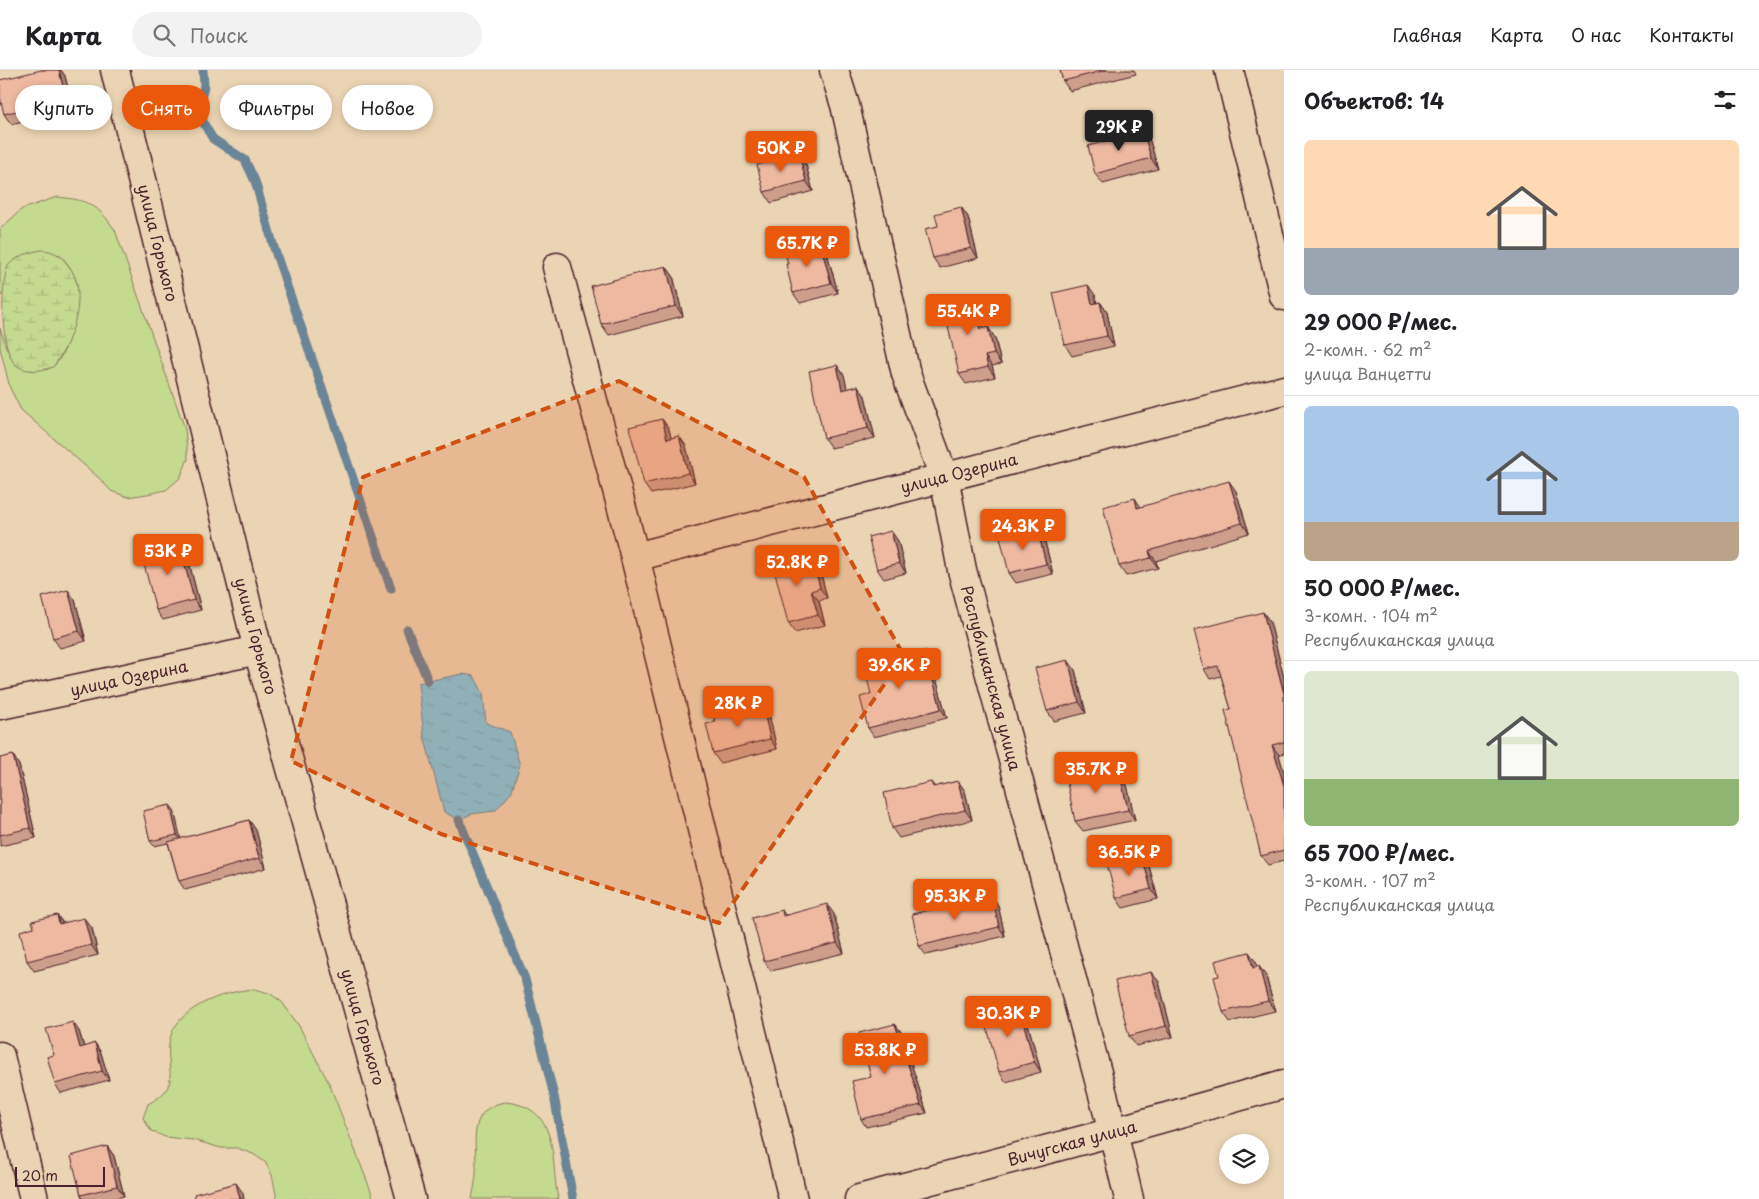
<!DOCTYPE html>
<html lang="ru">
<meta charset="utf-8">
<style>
:root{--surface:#fff;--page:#f2f2f2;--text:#202124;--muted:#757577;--line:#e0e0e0;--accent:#ea580c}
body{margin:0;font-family:"Playpen Sans",sans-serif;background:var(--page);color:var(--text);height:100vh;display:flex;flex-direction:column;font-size:19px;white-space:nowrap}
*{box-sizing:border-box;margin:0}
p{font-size:16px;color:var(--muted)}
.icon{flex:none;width:28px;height:28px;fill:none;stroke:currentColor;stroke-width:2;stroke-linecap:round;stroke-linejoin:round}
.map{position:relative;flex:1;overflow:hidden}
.sheet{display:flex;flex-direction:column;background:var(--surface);width:475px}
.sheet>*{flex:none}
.banner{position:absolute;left:15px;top:15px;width:475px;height:45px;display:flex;gap:10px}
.buttons{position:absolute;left:1219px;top:1064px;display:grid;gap:10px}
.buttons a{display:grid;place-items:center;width:50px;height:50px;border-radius:50%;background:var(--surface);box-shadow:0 2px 8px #0003;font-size:25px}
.scale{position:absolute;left:15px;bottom:12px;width:90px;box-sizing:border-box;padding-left:5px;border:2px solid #4a1f2b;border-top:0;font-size:14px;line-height:18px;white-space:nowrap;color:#4a1f2b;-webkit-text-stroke:4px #ebd4b3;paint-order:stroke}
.price{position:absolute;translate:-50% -42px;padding:0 11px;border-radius:5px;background:var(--accent);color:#fff;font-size:16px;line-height:32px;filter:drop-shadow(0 1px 2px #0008)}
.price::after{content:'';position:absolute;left:50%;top:30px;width:15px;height:11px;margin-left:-8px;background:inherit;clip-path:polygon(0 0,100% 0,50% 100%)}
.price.on{background:#222;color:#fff}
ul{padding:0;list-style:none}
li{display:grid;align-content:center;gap:10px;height:265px;padding:0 20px}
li+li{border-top:1px solid var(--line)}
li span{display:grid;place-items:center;height:155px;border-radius:8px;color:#555}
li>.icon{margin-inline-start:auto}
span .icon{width:90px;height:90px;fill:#fffc;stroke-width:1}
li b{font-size:21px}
h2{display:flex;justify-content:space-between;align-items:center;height:60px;padding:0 20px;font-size:21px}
.pill{padding:0 18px;border-radius:22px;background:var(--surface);box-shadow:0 2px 8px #0003;font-size:18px;line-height:45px}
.pill.on{background:var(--accent);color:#fff}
header{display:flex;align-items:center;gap:30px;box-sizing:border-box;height:70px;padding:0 25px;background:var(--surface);border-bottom:1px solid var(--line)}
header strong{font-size:24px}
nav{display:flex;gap:28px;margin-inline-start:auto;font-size:18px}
.search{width:350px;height:45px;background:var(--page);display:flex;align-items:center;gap:12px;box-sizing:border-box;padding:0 18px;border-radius:28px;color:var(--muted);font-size:19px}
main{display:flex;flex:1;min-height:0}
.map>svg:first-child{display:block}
.green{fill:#c4da8f;stroke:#877c5d}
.wetland{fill:url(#wetland-marsh);stroke:#877c5d}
.water{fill:url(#water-ripples);stroke:#6a8498}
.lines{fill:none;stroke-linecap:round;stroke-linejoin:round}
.stream{stroke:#6a8498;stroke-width:9}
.minor-casing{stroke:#4a1f2b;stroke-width:31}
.tertiary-casing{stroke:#4a1f2b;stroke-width:31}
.minor{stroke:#ebd4b3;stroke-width:28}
.tertiary{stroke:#ebd4b3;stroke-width:28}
.wall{fill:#cd9f8a;stroke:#4a1f2b}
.shaded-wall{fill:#a78271;stroke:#4a1f2b}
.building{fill:#eeb9a1;stroke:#4a1f2b}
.marked{fill:#d05011;fill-opacity:0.2;stroke:#d05011;stroke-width:4;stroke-dasharray:10 6;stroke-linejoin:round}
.labels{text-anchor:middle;stroke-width:5;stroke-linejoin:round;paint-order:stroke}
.street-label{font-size:16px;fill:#4a1f2b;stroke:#ebd4b3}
</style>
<header>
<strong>Карта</strong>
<div class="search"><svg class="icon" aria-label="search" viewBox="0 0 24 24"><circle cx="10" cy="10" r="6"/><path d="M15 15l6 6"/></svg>Поиск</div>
<nav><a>Главная</a><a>Карта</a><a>О нас</a><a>Контакты</a></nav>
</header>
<main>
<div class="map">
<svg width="1284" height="1129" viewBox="0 0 1284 1129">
<defs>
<pattern id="wetland-marsh" width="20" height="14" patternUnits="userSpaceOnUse" patternTransform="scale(1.25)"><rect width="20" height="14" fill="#c4da8f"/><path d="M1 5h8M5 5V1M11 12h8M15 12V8" fill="none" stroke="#aabb7c"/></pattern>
<pattern id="water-ripples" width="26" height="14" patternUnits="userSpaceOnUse" patternTransform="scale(1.25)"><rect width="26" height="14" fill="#80c8e1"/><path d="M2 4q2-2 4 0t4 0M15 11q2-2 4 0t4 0" fill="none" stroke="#70abc1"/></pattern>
</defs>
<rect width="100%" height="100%" fill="#ebd4b3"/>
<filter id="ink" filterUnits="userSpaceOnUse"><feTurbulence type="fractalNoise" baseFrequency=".02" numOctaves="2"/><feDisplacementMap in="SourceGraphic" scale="10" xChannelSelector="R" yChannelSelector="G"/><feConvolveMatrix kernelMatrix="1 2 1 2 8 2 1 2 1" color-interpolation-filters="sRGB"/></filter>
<g filter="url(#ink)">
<!-- green -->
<g class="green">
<path d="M57,127c32,3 40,7 58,33l70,199 3,30 -8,19 -14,12 -19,4 -19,3 -17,-6 -12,-13 -78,-68 -11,-22 -10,-40v-20l7,22 38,20c2,-1 5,-1 7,-3 16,-9 28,-65 25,-83 -3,-12 -9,-21 -18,-30l-59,42v-67l22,-20z"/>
<path d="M254,919l15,4 13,9 17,24 30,57 45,116h-97l-5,-24 -7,-13 -12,-8 -16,-6h-16l-28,-8 -28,-3 -14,-6 -8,-13 5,-14c34,-18 18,-31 21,-60 3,-35 55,-53 85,-55z"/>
<path d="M505,1032c56,5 45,57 53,97h-86c2,-11 5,-24 4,-35 -1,-27 -6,-56 29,-62z"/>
</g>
<!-- wetland -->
<path class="wetland" d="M42,180c13,1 18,5 26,15 22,26 4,78 -15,102 -12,4 -26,6 -37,-2 -16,-15 -16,-80 -8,-99 8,-10 22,-14 34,-16z"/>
<!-- water -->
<polygon class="water" points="462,604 474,606 483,623 486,653 510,662 520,695 511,723 495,741 471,744 459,750 444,742 424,666 418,613"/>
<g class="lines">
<!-- stream -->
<g class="stream">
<polyline points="203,0 204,16 201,29 201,43 204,54 213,69 245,90 255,111 275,181 391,519"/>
<polyline points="407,559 428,611"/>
<polyline points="459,750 525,909 554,1026 573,1129"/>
</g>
<defs>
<g id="minor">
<polyline points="115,0 258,580 411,1129"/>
<polyline points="834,0 845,35 906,304 944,407 962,500 1113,1062 1129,1129"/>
<polyline points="557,197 635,487 793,1129"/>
<polyline points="635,487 1284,320"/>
<polyline points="0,635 258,580"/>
<polyline points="0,986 34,1129"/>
<polyline points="859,1129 1113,1062 1284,1014"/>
</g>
<polyline id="tertiary" points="1229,0 1284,226"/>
</defs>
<!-- minor casing -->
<use href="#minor" class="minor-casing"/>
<!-- tertiary casing -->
<use href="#tertiary" class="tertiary-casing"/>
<!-- minor -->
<use href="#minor" class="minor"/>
<!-- tertiary -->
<use href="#tertiary" class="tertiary"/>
</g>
<!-- wall -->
<g class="wall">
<polygon points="41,0 61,0 65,6 73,39 11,54 4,44"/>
<polygon points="1060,0 1134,0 1136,4 1070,21 1063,11"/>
<polygon points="1143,61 1150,71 1158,99 1103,114 1095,104"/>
<polygon points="799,84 806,95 813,121 771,133 764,122"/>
<polygon points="961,137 968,147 978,188 940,198 933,188 938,156"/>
<polygon points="820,173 827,183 838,223 800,233 793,223 788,194"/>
<polygon points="666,196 673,206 683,246 609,265 601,254"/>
<polygon points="1095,225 1097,233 1100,232 1107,242 1114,276 1072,286 1065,275"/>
<polygon points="980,238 984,258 988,257 995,268 1001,294 992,296 995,307 966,314 959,304"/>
<polygon points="844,305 847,319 858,316 865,326 875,368 831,378 824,368"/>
<polygon points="662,349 669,359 671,368 679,366 686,376 695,413 651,424 644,414"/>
<polygon points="1236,421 1249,463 1156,491 1158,498 1126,506 1119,496 1141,437"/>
<polygon points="1037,458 1044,468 1053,504 1016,513 1009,503"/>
<polygon points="891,461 898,471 906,503 884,509 877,499"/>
<polygon points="187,484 201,540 163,550 156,540"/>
<polygon points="808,493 809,495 814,494 821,504 827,528 819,531 825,555 795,563 788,553"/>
<polygon points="75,530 86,571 60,578 53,568"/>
<polygon points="1263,542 1270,552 1284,608 1284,683 1279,685 1284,703 1284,791 1268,795 1261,786 1231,639 1221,606 1210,609 1204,599"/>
<polygon points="925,581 931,590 947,648 874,667 868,658 871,624"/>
<polygon points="1075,600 1086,643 1054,651 1047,641"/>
<polygon points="769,644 777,679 720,693 713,683"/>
<polygon points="0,688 19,695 36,768 0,776"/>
<polygon points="1113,698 1118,705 1120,705 1127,715 1135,750 1083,761 1075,751"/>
<polygon points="958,711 965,721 972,750 899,768 892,758 931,712 935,717"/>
<polygon points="174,740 180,769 249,750 256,760 266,798 185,820 179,811 168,773 154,776 150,771"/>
<polygon points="1142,786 1149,796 1158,829 1123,838 1116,828"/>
<polygon points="998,835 1005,866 926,885 919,876"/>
<polygon points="782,840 785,845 834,844 844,883 771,901 764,891"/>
<polygon points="57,845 63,853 92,858 98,885 34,901 27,891 34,857"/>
<polygon points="1256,892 1257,897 1266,906 1275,941 1230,952 1223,942"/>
<polygon points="1151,902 1159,912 1173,967 1136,976 1129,966"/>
<polygon points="1018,933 1025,943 1041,1002 1006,1012 999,1002"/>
<polygon points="895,954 901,962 927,1043 866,1057 861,1049 871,1007"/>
<polygon points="79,961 84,977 95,973 101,983 109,1010 61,1023 55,1014 54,985"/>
<polygon points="107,1076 114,1086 124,1126 112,1129 83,1129 81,1125"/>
</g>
<!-- shaded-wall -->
<g class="shaded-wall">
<polygon points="59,0 61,0 65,6 73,39 66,29"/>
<polygon points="1143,61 1150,71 1158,99 1151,88"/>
<polygon points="799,84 806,95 813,121 806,111"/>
<polygon points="961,137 968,147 978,188 971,178"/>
<polygon points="820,173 827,183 838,223 831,213"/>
<polygon points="666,196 673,206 683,246 676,236"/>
<polygon points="1088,215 1095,225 1099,244 1092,234"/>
<polygon points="973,228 980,238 987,270 980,259"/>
<polygon points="1100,232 1107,242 1114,276 1107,266"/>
<polygon points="988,257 995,268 1001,294 994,284"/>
<polygon points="985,286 992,296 995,307 988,297"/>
<polygon points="837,295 844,305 850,330 842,320"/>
<polygon points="858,316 865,326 875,368 868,358"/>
<polygon points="662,349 669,359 674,379 667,369"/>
<polygon points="679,366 686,376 695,413 688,403"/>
<polygon points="1229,411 1236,421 1249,463 1242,453"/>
<polygon points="1135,428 1142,439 1137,438"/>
<polygon points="1037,458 1044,468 1053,504 1046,494"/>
<polygon points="891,461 898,471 906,503 899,493"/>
<polygon points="179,473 187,484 201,540 194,530"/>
<polygon points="1149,481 1156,491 1158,498 1151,488"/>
<polygon points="801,483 808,493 811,506 804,496"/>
<polygon points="814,494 821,504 827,528 820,518"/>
<polygon points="68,520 75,530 86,571 79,561"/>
<polygon points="811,521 819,531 825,555 818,545"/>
<polygon points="1263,542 1270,552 1284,608 1284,624"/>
<polygon points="925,581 931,590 947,648 941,639"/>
<polygon points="1068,590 1075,600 1086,643 1079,632"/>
<polygon points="762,633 769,644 777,679 770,669"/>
<polygon points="1272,675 1279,685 1284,703 1284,716"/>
<polygon points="13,685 19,695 36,768 30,758"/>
<polygon points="1113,698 1120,708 1115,706"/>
<polygon points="1120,705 1127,715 1135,750 1128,740"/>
<polygon points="958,711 965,721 972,750 965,740"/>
<polygon points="170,735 174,740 181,770 177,765"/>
<polygon points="249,750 256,760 266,798 259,788"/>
<polygon points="1142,786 1149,796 1158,829 1151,819"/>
<polygon points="992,826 998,835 1005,866 999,857"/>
<polygon points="827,834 834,844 844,883 837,873"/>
<polygon points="57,845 64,855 59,854"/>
<polygon points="84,848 92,858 98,885 91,875"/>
<polygon points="1249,882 1256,892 1260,908 1253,898"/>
<polygon points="1259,896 1266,906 1275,941 1268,931"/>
<polygon points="1151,902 1159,912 1173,967 1166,956"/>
<polygon points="1018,933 1025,943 1041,1002 1034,992"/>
<polygon points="73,952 79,961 87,987 80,978"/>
<polygon points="895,954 901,962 927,1043 921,1035"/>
<polygon points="95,973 101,983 109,1010 102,1001"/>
<polygon points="107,1076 114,1086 124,1126 117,1116"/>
<polygon points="236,1113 243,1123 244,1129 240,1129"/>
</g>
<!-- building -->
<g class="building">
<polygon points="41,0 59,0 66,29 4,44 0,27 0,10"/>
<polygon points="1060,0 1106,0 1063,11"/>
<polygon points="1143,61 1151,88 1095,104 1088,76"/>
<polygon points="799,84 806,111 764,122 757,95"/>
<polygon points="961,137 971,178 933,188 925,159 938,156 935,144"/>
<polygon points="820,173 831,213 793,223 786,194 788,194 785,182"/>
<polygon points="666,196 676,236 601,254 591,216"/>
<polygon points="1088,215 1092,234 1100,232 1107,266 1065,275 1053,223"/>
<polygon points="973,228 980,259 988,257 994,284 985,286 988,297 959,304 943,235"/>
<polygon points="837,295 842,320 858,316 868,358 824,368 809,301"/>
<polygon points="662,349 667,369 679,366 688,403 644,414 629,357"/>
<polygon points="1229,411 1242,453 1149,481 1151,488 1119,496 1103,437 1135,428 1137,438"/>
<polygon points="1037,458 1046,494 1009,503 1000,467"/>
<polygon points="891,461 899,493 877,499 868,467"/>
<polygon points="179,473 194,530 156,540 141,483"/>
<polygon points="801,483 804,496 814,494 820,518 811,521 818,545 788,553 772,491"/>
<polygon points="68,520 79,561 53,568 42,527"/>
<polygon points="1263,542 1284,624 1284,672 1272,675 1284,716 1284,780 1261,786 1225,640 1231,639 1218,596 1204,599 1194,560"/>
<polygon points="925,581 941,639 868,658 860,627 871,624 864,596"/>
<polygon points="1068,590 1079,632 1047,641 1035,598"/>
<polygon points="762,633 770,669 713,683 706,654 715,652 713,645"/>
<polygon points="13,685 30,758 0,765 0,688"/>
<polygon points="1113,698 1115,706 1120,705 1128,740 1075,751 1066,708"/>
<polygon points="958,711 965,740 892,758 884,723 931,712 933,717"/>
<polygon points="170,735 177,765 150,771 143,741"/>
<polygon points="249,750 259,788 179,811 168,772"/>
<polygon points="1142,786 1151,819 1116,828 1107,794"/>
<polygon points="992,826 999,857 919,876 912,844"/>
<polygon points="827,834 837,873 764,891 752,848 782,840 783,846"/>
<polygon points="57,845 59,854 84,848 91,875 27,891 20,861 34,857 32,851"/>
<polygon points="1249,882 1253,898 1259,896 1268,931 1223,942 1214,907 1219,906 1215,891"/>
<polygon points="1151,902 1166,956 1129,966 1115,911"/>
<polygon points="1018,933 1034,992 999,1002 983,943"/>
<polygon points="73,952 80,978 95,973 102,1001 55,1014 47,987 54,985 46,959"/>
<polygon points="895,954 921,1035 861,1049 852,1011 871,1007 859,963"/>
<polygon points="107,1076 117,1116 81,1125 71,1086"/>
<polygon points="236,1113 240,1129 195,1129 194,1124"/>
</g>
</g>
<!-- marked area -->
<path class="marked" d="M619,311l185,96 100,179 -185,267 -278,-89 -150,-73 72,-284z"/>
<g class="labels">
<!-- street labels -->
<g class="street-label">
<text transform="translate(158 173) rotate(76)" y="6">улица Горького</text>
<text transform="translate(959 403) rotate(-14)" y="6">улица Озерина</text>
<text transform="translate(256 566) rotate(75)" y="6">улица Горького</text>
<text transform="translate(129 608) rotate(-12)" y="6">улица Озерина</text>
<text transform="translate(991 608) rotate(75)" y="6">Республиканская улица</text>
<text transform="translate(363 957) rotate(74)" y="6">улица Горького</text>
<text transform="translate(1072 1073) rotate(-15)" y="6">Вичугская улица</text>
</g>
</g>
</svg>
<div class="buttons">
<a><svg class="icon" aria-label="layers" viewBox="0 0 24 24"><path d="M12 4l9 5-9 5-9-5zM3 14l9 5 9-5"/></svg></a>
</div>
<div class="scale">20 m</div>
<b class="price on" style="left:1119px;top:82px">29K ₽</b>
<b class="price" style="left:781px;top:103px">50K ₽</b>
<b class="price" style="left:807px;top:198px">65.7K ₽</b>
<b class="price" style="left:968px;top:266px">55.4K ₽</b>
<b class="price" style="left:1023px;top:481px">24.3K ₽</b>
<b class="price" style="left:168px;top:506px">53K ₽</b>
<b class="price" style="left:797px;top:517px">52.8K ₽</b>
<b class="price" style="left:899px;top:620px">39.6K ₽</b>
<b class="price" style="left:738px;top:658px">28K ₽</b>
<b class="price" style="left:1096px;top:724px">35.7K ₽</b>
<b class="price" style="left:1129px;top:807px">36.5K ₽</b>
<b class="price" style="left:955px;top:851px">95.3K ₽</b>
<b class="price" style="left:1008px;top:968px">30.3K ₽</b>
<b class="price" style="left:885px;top:1005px">53.8K ₽</b>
<div class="banner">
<a class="pill">Купить</a>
<a class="pill on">Снять</a>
<a class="pill">Фильтры</a>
<a class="pill">Новое</a>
</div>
</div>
<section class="sheet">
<h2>Объектов: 14<svg class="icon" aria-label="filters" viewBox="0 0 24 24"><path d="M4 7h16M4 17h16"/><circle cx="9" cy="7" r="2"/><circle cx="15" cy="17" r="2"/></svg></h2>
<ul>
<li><span style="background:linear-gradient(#ffd9b3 70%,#9aa5b1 0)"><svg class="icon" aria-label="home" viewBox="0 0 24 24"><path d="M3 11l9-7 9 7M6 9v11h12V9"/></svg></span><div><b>29 000 ₽/мес.</b><p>2-комн. · 62 m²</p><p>улица Ванцетти</p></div></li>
<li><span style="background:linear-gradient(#a9c7e8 75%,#b9a48a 0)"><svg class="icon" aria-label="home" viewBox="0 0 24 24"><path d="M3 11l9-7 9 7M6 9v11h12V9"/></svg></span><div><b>50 000 ₽/мес.</b><p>3-комн. · 104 m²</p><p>Республиканская улица</p></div></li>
<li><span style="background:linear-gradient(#dfe7d0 70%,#8fb573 0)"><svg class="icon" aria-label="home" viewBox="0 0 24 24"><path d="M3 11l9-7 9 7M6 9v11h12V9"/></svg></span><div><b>65 700 ₽/мес.</b><p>3-комн. · 107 m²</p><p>Республиканская улица</p></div></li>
</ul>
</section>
</main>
